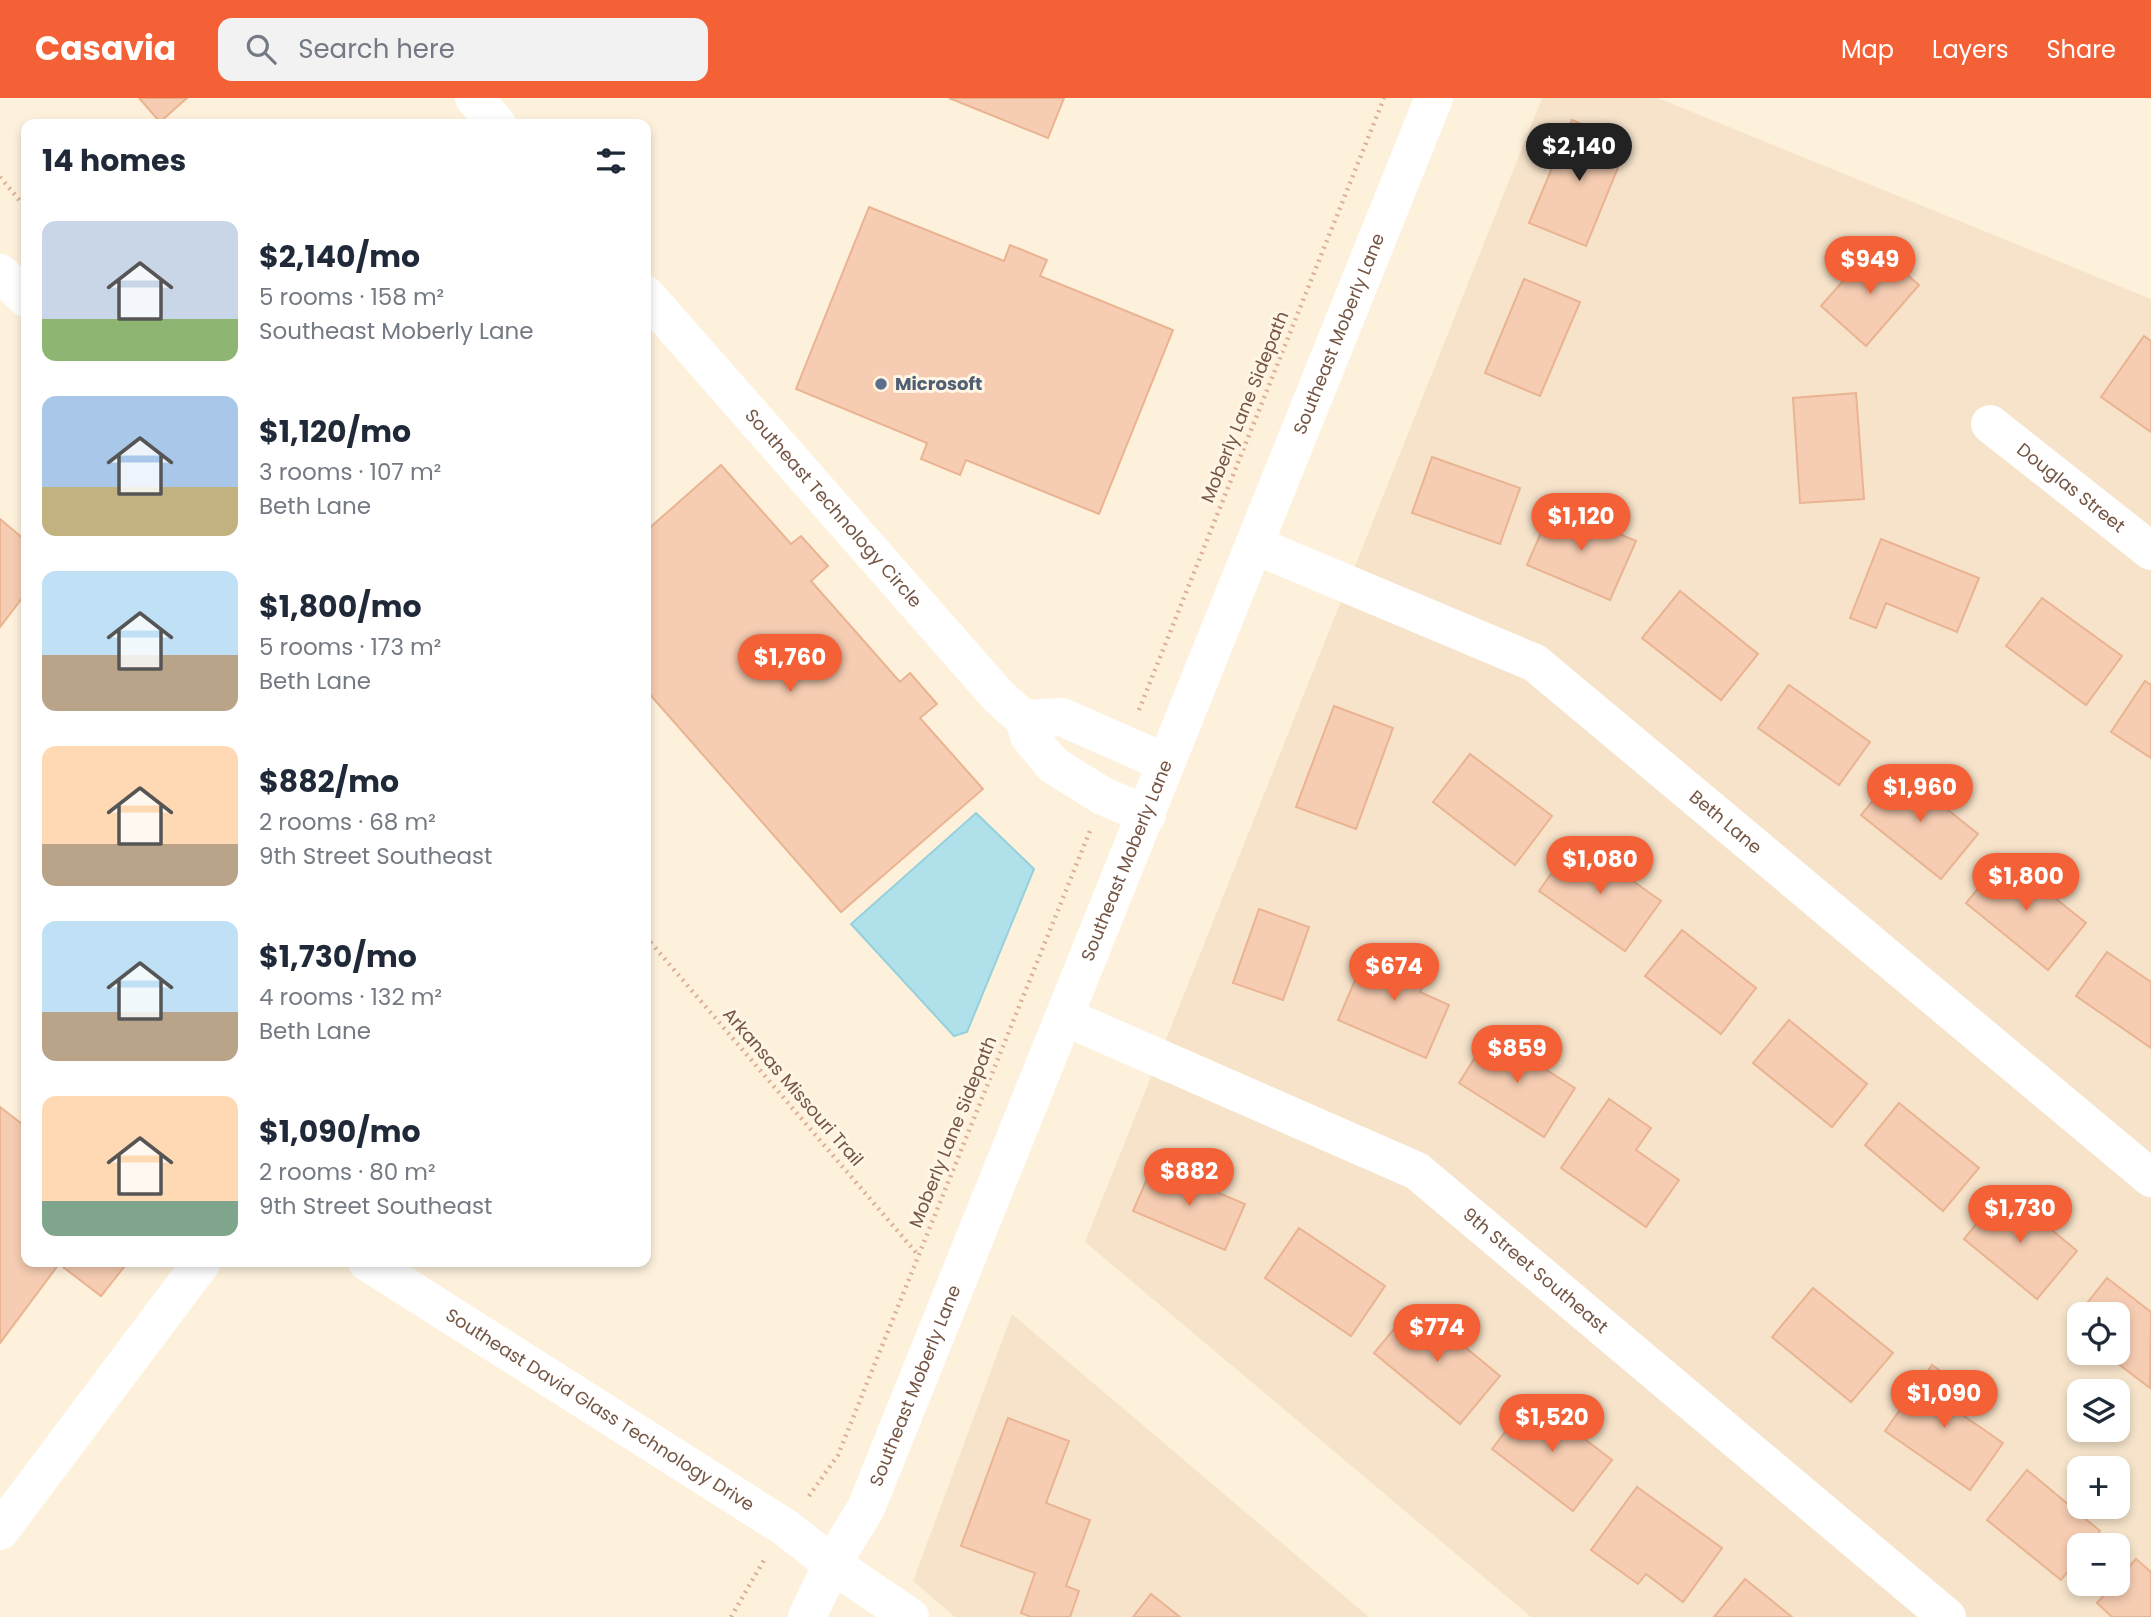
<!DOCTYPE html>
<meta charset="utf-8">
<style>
:root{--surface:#fff;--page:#f2f2f3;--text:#1f2937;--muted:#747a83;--accent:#f46136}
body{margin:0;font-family:Poppins,sans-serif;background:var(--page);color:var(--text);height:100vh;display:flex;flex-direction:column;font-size:26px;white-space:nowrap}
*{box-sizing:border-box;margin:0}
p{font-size:23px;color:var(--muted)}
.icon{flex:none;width:38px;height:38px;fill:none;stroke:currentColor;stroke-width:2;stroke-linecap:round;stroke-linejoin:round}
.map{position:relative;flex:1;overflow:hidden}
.sheet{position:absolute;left:21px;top:21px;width:630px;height:1148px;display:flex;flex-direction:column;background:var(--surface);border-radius:14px;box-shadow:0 4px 10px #0003}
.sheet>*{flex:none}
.buttons{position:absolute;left:2067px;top:1204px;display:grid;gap:14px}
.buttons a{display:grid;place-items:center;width:63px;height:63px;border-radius:14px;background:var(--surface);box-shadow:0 4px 10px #0003;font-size:35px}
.price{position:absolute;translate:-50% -60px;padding:0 16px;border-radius:24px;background:var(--accent);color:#fff;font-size:23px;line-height:46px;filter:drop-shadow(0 2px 4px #0008)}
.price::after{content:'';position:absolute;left:50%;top:42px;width:21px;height:16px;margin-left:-10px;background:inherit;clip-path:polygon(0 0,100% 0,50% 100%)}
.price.selected{background:#222;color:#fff}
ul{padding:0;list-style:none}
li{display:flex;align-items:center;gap:21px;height:175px;padding:0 21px}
li span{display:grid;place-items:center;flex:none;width:196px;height:140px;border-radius:14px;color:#555}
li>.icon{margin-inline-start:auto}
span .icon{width:84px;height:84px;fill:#fffc;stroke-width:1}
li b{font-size:30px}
h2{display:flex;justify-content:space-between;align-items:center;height:84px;padding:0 21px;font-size:30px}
header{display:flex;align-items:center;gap:42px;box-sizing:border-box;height:98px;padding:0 35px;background:var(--accent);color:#fff}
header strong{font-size:33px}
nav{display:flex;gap:38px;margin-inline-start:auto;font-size:24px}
.search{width:490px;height:63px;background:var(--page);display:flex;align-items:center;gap:18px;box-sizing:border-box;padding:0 24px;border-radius:14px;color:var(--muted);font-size:26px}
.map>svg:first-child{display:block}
.residential{fill:#f6e3ca;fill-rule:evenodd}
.water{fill:#b0e0e9;stroke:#95d0db;stroke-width:2}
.building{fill:#f6cdb2;stroke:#eab391;stroke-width:2}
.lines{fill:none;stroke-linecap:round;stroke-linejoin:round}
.path{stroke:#dab196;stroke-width:4.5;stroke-dasharray:2 5;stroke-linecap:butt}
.minor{stroke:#fff;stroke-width:38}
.service-dot{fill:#5c6f8a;stroke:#fff5e5;stroke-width:2.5}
.labels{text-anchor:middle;stroke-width:6;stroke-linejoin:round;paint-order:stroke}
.street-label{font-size:18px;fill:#755544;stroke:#fff5e5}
.service-label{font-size:18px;font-weight:bold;fill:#4e5e75;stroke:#fff5e5;text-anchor:start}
</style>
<header>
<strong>Casavia</strong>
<div class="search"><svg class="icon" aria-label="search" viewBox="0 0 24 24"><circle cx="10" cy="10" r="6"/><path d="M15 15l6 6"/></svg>Search here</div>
<nav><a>Map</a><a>Layers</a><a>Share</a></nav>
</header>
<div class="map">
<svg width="2151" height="1519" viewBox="0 0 2151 1519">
<rect width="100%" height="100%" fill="#fef1dc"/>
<!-- residential -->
<g class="residential">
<path d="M1542,0h116l493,201v1318h-620l-446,-375zM2079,1216h39v39h-39zM2079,1293h39v39h-39zM2079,1370h39v39h-39zM2079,1447h39v39h-39z"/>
<polygon points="1012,1216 1369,1519 955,1519 913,1483"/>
</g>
<!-- water -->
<polygon class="water" points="976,715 1034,771 967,934 954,938 851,826"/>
<!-- building -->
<g class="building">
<polygon points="139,0 187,0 160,24"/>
<polygon points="949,0 1064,0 1048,40"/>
<polygon points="1572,22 1628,45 1586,148 1529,125"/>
<polygon points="869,109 1004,163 1010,147 1047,162 1040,178 1173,232 1099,416 966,362 960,377 921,361 927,345 796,291"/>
<polygon points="1874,148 1919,187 1866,248 1821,208"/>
<polygon points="1524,181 1580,204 1540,298 1485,275"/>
<polygon points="2144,238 2151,243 2151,334 2101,299"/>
<polygon points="1856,295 1864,401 1800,405 1793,300"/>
<polygon points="1432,359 1520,390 1500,446 1412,415"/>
<polygon points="721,367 791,446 801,438 828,468 811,483 900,584 910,575 937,606 920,620 983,691 841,814 646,592 646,433"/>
<polygon points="1553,407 1636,443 1610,502 1527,467"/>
<polygon points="0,421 26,443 26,495 0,529"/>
<polygon points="1881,441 1979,480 1957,534 1886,505 1876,530 1850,520"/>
<polygon points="1680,493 1758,556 1721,602 1642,540"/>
<polygon points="2042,500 2122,558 2086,607 2006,548"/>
<polygon points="2145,583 2151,587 2151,660 2111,634"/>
<polygon points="1789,587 1870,644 1839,687 1758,630"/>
<polygon points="1334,608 1393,630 1356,731 1296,709"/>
<polygon points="1470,656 1552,718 1515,767 1433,704"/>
<polygon points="1898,672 1978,736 1941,781 1861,717"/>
<polygon points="1575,742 1661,803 1625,853 1539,793"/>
<polygon points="2004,759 2086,825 2048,872 1966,805"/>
<polygon points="1259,811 1309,829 1283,902 1233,885"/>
<polygon points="1682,832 1756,890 1721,936 1645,878"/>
<polygon points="1370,847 1430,872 1420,894 1449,907 1426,960 1338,922"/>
<polygon points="2107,854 2151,884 2151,950 2076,898"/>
<polygon points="1789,922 1867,986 1832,1029 1753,965"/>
<polygon points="1490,936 1575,990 1544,1039 1459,985"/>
<polygon points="1609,1001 1651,1030 1636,1052 1679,1082 1646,1129 1561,1070"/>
<polygon points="1899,1005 1979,1070 1943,1113 1865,1047"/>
<polygon points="0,1009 26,1029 26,1164 128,1164 101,1198 59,1166 0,1245"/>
<polygon points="1153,1067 1245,1106 1225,1152 1133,1113"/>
<polygon points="2004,1092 2077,1153 2037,1201 1964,1141"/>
<polygon points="1299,1130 1385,1188 1351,1238 1265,1180"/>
<polygon points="2107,1180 2151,1214 2150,1290 2104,1255 2118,1255 2118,1216 2079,1216 2079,1235 2069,1228"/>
<polygon points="1813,1190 1893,1255 1851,1304 1772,1239"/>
<polygon points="1414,1207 1500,1278 1460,1326 1374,1255"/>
<polygon points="1932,1267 1968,1292 1954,1311 2003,1345 1970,1392 1885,1333"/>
<polygon points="1531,1300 1612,1362 1573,1413 1492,1351"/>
<polygon points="1008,1320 1069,1343 1046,1405 1090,1422 1066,1488 1079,1493 1070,1519 1031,1519 1021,1515 1035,1475 961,1448"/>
<polygon points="2027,1372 2100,1433 2089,1447 2079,1447 2079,1459 2061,1482 1987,1422"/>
<polygon points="1637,1389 1722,1450 1683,1504 1646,1476 1638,1486 1591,1452"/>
<polygon points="2136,1461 2151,1474 2151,1519 2112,1519 2097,1505"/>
<polygon points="1745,1481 1792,1519 1714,1519"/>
<polygon points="1151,1496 1180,1519 1133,1519"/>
</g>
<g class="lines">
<!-- path -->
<g class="path">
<polyline points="0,79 26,110"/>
<polyline points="1139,612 1384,0"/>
<polyline points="646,839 919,1158"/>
<polyline points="809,1398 838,1357 1090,733"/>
<polyline points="731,1519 764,1462"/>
</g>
<!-- minor -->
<g class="minor">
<polyline points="474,0 497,26"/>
<polyline points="0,175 26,200"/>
<path id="s1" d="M646,197l353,402 25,22 5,17 24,29 50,31 44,19"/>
<path id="s2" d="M1990,326l161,127"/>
<path id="s3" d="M1254,447l281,118 616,515"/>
<polyline points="1024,621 1062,619 1166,665"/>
<path id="s4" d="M1065,919l352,154 530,446"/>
<path id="s5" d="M367,1164l419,266 46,36 78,53"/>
<polyline points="0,1433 202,1164"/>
<path id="s6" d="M807,1519l25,-53 34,-56 568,-1410"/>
</g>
</g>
<!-- markers -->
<circle class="service-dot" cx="881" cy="286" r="7"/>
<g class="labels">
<!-- street labels -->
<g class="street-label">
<text dy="6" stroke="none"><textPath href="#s6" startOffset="1390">Southeast Moberly Lane</textPath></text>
<text transform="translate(1245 309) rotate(-68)" y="6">Moberly Lane Sidepath</text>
<text dy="6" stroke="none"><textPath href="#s2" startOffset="103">Douglas Street</textPath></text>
<text dy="6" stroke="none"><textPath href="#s1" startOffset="284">Southeast Technology Circle</textPath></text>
<text dy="6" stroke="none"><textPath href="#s3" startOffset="553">Beth Lane</textPath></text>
<text dy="6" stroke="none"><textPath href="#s6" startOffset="822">Southeast Moberly Lane</textPath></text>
<text transform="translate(793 989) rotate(49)" y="6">Arkansas Missouri Trail</text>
<text transform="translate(953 1034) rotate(-68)" y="6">Moberly Lane Sidepath</text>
<text dy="6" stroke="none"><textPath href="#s4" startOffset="539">9th Street Southeast</textPath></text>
<text dy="6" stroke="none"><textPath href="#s6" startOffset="256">Southeast Moberly Lane</textPath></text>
<text dy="6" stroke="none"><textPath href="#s5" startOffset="276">Southeast David Glass Technology Drive</textPath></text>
</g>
<!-- service labels -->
<g class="service-label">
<text x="895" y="292">Microsoft</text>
</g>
</g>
</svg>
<div class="buttons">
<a><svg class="icon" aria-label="locate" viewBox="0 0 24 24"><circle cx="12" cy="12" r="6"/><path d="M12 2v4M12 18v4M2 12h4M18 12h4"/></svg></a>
<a><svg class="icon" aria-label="layers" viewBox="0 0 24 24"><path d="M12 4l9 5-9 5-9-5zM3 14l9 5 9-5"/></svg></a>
<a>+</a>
<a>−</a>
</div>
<b class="price selected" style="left:1579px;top:85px">$2,140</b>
<b class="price" style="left:1870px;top:198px">$949</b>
<b class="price" style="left:1581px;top:455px">$1,120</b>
<b class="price" style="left:790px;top:596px">$1,760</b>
<b class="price" style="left:1920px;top:726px">$1,960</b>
<b class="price" style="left:1600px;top:798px">$1,080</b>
<b class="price" style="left:2026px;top:815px">$1,800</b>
<b class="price" style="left:1394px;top:905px">$674</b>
<b class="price" style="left:1517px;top:987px">$859</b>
<b class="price" style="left:1189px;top:1110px">$882</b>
<b class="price" style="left:2020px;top:1147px">$1,730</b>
<b class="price" style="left:1437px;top:1266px">$774</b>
<b class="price" style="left:1944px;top:1332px">$1,090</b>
<b class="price" style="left:1552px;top:1356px">$1,520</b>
<section class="sheet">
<h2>14 homes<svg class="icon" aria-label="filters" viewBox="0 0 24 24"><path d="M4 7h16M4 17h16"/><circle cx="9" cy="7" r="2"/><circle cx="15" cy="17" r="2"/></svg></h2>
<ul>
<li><span style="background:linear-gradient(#c9d6e8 70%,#8fb573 0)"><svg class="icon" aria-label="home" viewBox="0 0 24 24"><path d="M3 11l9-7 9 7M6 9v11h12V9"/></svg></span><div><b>$2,140/mo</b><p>5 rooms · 158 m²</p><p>Southeast Moberly Lane</p></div></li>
<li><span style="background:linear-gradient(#a9c7e8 65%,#c2b280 0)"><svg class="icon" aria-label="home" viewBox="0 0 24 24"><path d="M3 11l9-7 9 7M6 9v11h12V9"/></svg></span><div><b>$1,120/mo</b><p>3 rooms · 107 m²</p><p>Beth Lane</p></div></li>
<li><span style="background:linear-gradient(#bfe0f5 60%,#b9a48a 0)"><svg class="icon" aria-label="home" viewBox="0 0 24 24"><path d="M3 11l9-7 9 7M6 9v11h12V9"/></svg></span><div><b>$1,800/mo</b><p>5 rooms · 173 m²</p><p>Beth Lane</p></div></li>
<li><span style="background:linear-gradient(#ffd9b3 70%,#b9a48a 0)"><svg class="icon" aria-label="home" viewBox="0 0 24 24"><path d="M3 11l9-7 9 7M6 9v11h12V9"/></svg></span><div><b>$882/mo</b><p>2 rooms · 68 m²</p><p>9th Street Southeast</p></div></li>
<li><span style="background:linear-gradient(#bfe0f5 65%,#b9a48a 0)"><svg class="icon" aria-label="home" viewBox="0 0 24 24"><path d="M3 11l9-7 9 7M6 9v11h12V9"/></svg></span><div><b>$1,730/mo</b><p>4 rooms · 132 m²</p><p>Beth Lane</p></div></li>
<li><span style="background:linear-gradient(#ffd9b3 75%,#7fa58c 0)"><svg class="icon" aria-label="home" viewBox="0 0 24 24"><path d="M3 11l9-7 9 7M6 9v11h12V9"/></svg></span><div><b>$1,090/mo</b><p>2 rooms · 80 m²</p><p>9th Street Southeast</p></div></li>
</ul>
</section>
</div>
